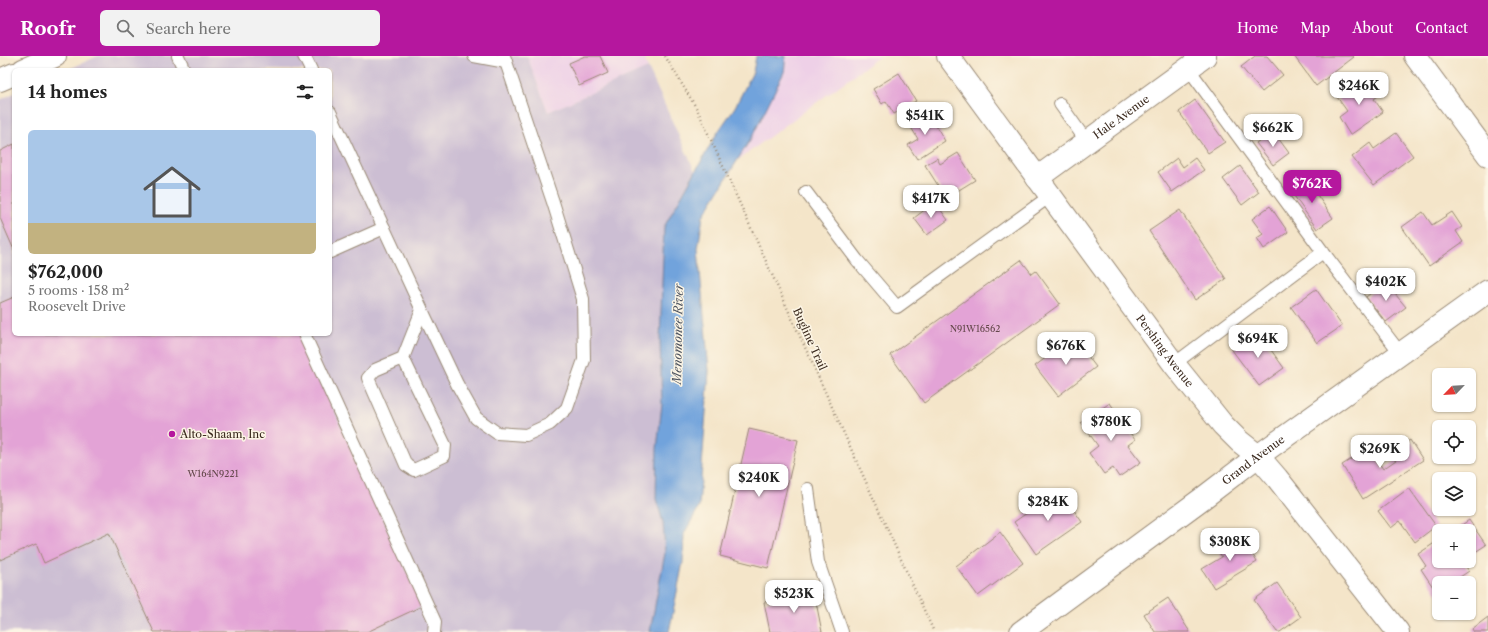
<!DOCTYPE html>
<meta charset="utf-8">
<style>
:root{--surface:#fff;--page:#f2f2f2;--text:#222;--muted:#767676;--accent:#b5179e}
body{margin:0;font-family:"Libre Caslon Text",serif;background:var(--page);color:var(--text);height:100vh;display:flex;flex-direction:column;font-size:15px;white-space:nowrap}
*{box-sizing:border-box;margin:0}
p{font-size:13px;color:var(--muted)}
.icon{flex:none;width:22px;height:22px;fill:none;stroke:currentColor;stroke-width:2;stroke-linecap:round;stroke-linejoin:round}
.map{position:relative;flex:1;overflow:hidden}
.panel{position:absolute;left:12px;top:12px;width:320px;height:268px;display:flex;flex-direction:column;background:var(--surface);border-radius:6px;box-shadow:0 1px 3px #0004}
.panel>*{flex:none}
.needle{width:26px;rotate:245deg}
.fabs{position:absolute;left:1432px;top:312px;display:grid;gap:8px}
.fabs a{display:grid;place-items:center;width:44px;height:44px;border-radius:6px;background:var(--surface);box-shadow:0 1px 3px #0004;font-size:20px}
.price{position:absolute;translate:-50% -34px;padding:0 9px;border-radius:8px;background:#fff;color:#222;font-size:13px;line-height:26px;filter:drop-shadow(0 1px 2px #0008)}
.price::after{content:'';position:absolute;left:50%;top:24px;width:12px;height:9px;margin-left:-6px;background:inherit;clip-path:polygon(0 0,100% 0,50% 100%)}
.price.on{background:var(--accent);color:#fff}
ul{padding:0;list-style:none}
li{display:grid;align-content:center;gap:8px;height:212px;padding:0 16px}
li span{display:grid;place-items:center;height:124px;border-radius:6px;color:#555}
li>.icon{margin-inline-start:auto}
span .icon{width:72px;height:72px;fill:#fffc;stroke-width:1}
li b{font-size:17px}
h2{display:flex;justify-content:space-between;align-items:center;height:48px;padding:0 16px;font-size:17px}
header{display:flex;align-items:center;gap:24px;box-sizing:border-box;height:56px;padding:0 20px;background:var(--accent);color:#fff}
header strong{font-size:19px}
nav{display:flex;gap:22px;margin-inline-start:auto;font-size:14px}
.search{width:280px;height:36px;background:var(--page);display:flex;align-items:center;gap:10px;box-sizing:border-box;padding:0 14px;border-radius:6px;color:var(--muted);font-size:15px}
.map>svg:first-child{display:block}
.built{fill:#eed0e7}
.industrial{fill:#ccbed3}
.water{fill:#71a3dc;stroke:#56667d}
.building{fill:#e3a3d6}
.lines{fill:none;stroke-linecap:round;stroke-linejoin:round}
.lane-casing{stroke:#988874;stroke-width:14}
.street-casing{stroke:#988874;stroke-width:24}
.path{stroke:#988874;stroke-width:2.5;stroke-dasharray:1 3;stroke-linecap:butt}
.lane{stroke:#fff;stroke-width:12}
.street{stroke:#fff;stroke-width:22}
.poi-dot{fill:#b5179e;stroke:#fcf5e5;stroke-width:1.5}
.labels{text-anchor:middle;stroke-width:3;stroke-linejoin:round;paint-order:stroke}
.number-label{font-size:9px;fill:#65484c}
.street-label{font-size:11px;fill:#3b2a1e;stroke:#fcf5e5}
.poi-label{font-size:11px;fill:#3b2a1e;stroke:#fcf5e5;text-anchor:start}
.water-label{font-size:12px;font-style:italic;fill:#4e5460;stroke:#fcf5e5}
</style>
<header>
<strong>Roofr</strong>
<div class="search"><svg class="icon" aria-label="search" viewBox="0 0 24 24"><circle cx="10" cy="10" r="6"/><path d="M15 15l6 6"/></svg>Search here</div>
<nav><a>Home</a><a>Map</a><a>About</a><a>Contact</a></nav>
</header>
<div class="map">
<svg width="1488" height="576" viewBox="0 0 1488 576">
<rect width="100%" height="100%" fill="#fcf5e5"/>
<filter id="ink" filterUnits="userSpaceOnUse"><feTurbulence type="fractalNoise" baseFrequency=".025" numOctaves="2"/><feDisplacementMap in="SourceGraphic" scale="8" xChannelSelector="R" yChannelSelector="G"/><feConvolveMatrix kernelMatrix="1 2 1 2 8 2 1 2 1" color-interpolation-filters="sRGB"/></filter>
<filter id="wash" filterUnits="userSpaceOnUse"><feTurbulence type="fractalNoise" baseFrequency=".012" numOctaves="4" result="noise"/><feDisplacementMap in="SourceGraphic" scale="16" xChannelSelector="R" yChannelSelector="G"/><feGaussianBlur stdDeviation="0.9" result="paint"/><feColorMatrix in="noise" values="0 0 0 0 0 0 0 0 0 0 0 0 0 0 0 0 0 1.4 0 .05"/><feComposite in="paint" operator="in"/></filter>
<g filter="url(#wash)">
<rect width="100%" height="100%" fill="#f4e5c9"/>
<!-- built -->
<g class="built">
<polygon points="527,0 643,0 648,12 548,56"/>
<polygon points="786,0 880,0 738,104 753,79 784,16"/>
</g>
<!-- industrial -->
<polygon class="industrial" points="98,0 527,0 548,56 648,12 695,115 664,171 660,285 662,348 657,393 656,443 663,466 665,497 650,576 0,576 0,44 14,37 14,278 330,278 330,14 67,14"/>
<!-- water -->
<polygon class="water" points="756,0 786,0 784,16 753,79 703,160 698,193 709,315 699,451 684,478 683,506 669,576 650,576 665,497 663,466 656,443 657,393 662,348 660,285 664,171 716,79 735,51 753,16"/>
<g id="blocks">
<!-- building -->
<g class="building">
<polygon points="585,0 600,0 608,17 579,30 569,7"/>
<polygon points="1255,0 1267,0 1283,19 1262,36 1241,11"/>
<polygon points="1294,0 1353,0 1354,1 1316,30"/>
<polygon points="899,17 916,45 894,58 886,45 882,48 873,33"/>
<polygon points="1366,22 1378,40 1374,43 1383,56 1350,79 1339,61 1347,55 1337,41"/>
<polygon points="1195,44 1225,86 1208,97 1179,56"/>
<polygon points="928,56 945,85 917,103 908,89 918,83 909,68"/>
<polygon points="1273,75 1289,97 1273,109 1256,87"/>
<polygon points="1396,77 1413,100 1374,129 1352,101 1370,87 1374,93"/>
<polygon points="14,88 14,194 0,162 0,95"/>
<polygon points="958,97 975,124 946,142 925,109 937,102 940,108"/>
<polygon points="1177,102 1183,111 1195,102 1204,114 1172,136 1158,116"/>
<polygon points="1240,110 1259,136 1242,149 1223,123"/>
<polygon points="1306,123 1333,162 1317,173 1290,134"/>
<polygon points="935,146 948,164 927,179 914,162"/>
<polygon points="1270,150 1288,176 1264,193 1257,182 1263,178 1252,163"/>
<polygon points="1180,154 1226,223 1195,244 1149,175"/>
<polygon points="1423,156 1432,169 1452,156 1462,171 1456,175 1463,186 1429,210 1402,171"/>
<polygon points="1021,204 1032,218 1036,215 1060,248 924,347 890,299"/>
<polygon points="1385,226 1406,251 1386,266 1366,241"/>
<polygon points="1316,233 1342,270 1317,287 1291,251"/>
<polygon points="14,241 14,278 299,278 422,550 367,576 154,576 109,477 44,507 36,488 0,504 0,247"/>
<polygon points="1258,276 1284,312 1259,330 1232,294"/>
<polygon points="1073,281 1096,311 1058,340 1035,310"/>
<polygon points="1110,347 1135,384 1128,389 1141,406 1119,421 1113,412 1104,418 1089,397 1098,390 1081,366"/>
<polygon points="749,373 798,384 768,512 720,500"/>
<polygon points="1410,384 1423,404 1363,443 1342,409 1369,392 1383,413 1396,404 1391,397"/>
<polygon points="1409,432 1436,470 1415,486 1400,465 1391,472 1378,455"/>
<polygon points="1060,434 1082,466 1036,498 1014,466"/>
<polygon points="1469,464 1486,489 1469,500 1469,475 1453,475"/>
<polygon points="1000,476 1023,507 978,540 956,510"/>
<polygon points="1242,480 1257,506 1214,532 1202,513 1222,501 1218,495"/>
<polygon points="1439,484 1439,505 1462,505 1469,515 1451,527 1439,527 1439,535 1437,537 1421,513 1426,510 1418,498"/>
<polygon points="1277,527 1301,561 1280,576 1277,576 1254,544"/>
<polygon points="814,536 822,576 770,576 764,546"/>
<polygon points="1168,542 1190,576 1155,576 1144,558"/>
<polygon points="1488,561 1488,576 1474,576 1472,573"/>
</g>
</g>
</g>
<g filter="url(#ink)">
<use href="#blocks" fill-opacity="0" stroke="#988874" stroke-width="1"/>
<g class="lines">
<defs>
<g id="lane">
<polyline points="178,0 184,14"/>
<polyline points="304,0 311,14"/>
<polyline points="474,0 506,6"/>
<polyline points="1188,12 1323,196 1401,298"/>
<polyline points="1060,48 1087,86"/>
<polyline points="330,56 422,254 403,302 375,314 368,322 406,409 414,414 444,400 445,389 403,302"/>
<polyline points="806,136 857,204 897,251 1050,140"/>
<polyline points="330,196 384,172"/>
<polyline points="422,254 457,328 476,362 497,377 526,379 550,368 567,352 584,304 583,243 553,146 504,0"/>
<polyline points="304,278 435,566 434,576"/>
<polyline points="1174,308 1323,196"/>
<polyline points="808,433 818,506 842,576"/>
</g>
<g id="street">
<path id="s1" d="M948,0l226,308 49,61 16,16 19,15 19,22 121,154"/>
<polyline points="1415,0 1488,99"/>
<polyline points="23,14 55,0"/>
<polyline points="0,24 14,18"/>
<path id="s2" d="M1037,122l168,-122"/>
<path id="s3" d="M1021,576l182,-134 55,-42 230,-165"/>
</g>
</defs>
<!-- lane casing -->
<use href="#lane" class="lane-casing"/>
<!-- street casing -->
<use href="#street" class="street-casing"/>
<!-- path -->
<polyline class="path" points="665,0 697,53 934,576"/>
<!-- lane -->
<use href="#lane" class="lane"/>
<!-- street -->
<use href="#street" class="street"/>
</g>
</g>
<!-- markers -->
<circle class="poi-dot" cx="172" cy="378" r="4"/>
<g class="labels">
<!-- number labels -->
<g class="number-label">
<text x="975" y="276">N91W16562</text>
<text x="213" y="421">W164N9221</text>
</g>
<!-- street labels -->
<g class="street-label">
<text dy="4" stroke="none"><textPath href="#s2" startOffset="104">Hale Avenue</textPath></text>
<text transform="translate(810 283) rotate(66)" y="4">Bugline Trail</text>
<text dy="4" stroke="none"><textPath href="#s1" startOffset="366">Pershing Avenue</textPath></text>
<text dy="4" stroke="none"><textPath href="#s3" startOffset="289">Grand Avenue</textPath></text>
</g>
<!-- poi labels -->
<g class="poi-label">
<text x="180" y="382">Alto-Shaam, Inc</text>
</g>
<!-- water labels -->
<g class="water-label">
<text transform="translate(678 278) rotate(-89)" y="4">Menomonee River</text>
</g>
</g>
</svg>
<div class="fabs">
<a><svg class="needle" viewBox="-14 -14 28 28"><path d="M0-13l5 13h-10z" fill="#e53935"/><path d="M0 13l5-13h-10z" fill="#767676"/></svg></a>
<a><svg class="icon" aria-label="locate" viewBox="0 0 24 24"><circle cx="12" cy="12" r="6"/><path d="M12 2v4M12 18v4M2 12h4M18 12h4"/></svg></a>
<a><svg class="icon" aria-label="layers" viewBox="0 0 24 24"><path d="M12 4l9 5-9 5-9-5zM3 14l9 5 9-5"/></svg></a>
<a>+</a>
<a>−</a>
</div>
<b class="price" style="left:1359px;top:50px">$246K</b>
<b class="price" style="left:925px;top:80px">$541K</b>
<b class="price" style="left:1273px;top:92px">$662K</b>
<b class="price on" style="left:1312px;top:148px">$762K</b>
<b class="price" style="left:931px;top:163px">$417K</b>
<b class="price" style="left:1386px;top:246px">$402K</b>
<b class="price" style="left:1258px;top:303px">$694K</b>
<b class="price" style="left:1066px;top:310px">$676K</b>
<b class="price" style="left:1111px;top:386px">$780K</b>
<b class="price" style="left:1380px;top:413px">$269K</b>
<b class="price" style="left:759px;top:442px">$240K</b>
<b class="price" style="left:1048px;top:466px">$284K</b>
<b class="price" style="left:1230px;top:506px">$308K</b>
<b class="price" style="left:794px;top:558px">$523K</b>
<section class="panel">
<h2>14 homes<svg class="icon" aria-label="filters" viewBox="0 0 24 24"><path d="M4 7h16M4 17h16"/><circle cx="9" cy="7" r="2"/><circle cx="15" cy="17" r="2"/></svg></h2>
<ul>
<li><span style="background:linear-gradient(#a9c7e8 75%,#c2b280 0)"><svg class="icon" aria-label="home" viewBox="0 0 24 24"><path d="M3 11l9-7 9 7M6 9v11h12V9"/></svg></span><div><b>$762,000</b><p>5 rooms · 158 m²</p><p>Roosevelt Drive</p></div></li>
</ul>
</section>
</div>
